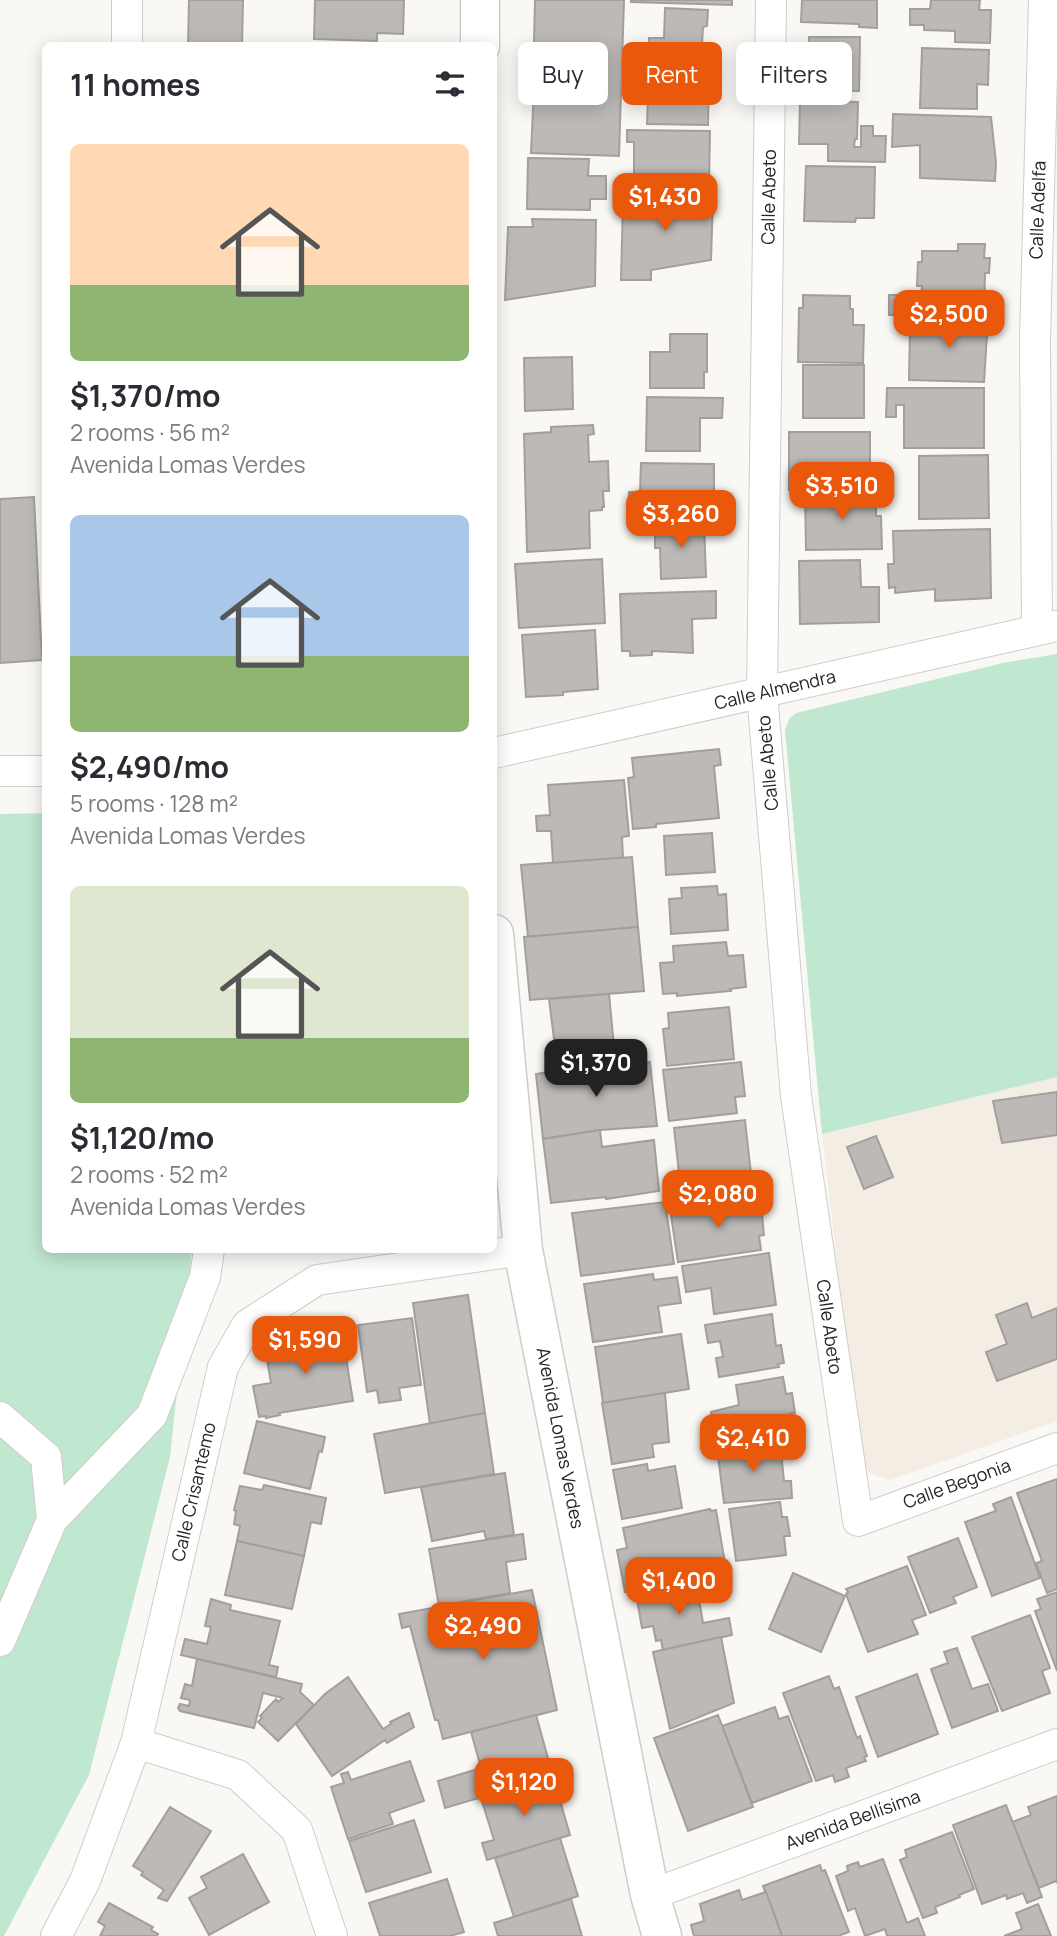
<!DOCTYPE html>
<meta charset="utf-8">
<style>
:root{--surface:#fff;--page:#f2f2f3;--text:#2b2b33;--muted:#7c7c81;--accent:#ea580c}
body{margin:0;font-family:Manrope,sans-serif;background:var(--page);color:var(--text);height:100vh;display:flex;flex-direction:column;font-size:26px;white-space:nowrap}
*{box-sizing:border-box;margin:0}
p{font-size:23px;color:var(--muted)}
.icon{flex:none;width:38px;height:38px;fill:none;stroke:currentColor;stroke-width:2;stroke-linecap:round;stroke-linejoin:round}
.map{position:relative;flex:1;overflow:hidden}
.details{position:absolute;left:42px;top:42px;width:455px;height:1211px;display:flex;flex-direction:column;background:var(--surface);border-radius:10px;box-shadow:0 4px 18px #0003}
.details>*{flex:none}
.banner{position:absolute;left:518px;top:42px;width:434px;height:63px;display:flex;gap:14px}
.price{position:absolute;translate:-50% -60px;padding:0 16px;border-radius:14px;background:var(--accent);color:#fff;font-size:23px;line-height:46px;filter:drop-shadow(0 2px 4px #0008)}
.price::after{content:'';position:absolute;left:50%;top:42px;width:21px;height:16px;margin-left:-10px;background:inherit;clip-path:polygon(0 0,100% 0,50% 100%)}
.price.current{background:#222;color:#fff}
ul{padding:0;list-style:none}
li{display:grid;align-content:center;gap:14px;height:371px;padding:0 28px}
li span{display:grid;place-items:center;height:217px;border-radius:10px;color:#555}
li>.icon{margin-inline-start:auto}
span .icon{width:126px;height:126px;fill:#fffc;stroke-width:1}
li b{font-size:30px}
h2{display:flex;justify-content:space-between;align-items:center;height:84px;padding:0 28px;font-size:30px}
.tag{padding:0 24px;border-radius:10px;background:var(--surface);box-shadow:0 4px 18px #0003;font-size:24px;line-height:63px}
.tag.current{background:var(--accent);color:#fff}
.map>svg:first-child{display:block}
.built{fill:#f3ede3}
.green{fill:#c0e7d0}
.building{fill:#bcb9b6;stroke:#a29f9c;stroke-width:2}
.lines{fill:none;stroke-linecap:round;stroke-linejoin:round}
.street-casing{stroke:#cfcdca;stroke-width:32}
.secondary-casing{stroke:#cfcdca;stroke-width:41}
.street{stroke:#fff;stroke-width:30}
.secondary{stroke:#fff;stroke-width:38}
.labels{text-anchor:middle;stroke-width:7;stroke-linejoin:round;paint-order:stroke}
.street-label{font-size:18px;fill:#252423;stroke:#fff}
</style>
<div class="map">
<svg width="1057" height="1936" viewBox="0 0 1057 1936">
<rect width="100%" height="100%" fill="#faf8f5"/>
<!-- built -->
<polygon class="built" points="1057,1077 1057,1421 890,1480 872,1474 861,1465 822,1134"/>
<!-- green -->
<g class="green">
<polygon points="1057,654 1057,1077 822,1134 785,730 789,719 796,713 1003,663"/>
<polygon points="45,813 46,1250 192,1250 170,1457 89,1775 4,1936 0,1936 0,814"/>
</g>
<!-- building -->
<g class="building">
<polygon points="189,0 243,0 242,46 188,46"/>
<polygon points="315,0 404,0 403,34 377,33 377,41 314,39"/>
<polygon points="535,0 624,0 619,156 531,153 536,43 534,43"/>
<polygon points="631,0 732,0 732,5 631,2"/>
<polygon points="802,0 877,0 877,28 859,27 859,24 801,22"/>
<polygon points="931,0 980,0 979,10 991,10 990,43 955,42 955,31 924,30 924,25 910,25 910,9 930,9"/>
<polygon points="665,8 708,10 707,26 703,27 701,62 648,60 649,38 664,38"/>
<polygon points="809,37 860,37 859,91 808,90"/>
<polygon points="922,48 989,50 988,85 977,84 977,109 920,108"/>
<polygon points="649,70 709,71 708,125 647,124"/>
<polygon points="800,101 858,102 857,139 855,139 854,147 861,147 861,126 873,126 873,136 886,136 885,162 828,161 828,144 799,144"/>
<polygon points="893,114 991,117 996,162 995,181 920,178 920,145 892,147"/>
<polygon points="627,130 710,131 709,186 634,184 634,142 627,142"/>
<polygon points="528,158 589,159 588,176 606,176 606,199 590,199 590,210 527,209"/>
<polygon points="806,166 875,167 874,218 856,218 855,222 804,221"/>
<polygon points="631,195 713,196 711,260 651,270 651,280 621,280 623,201 630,200"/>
<polygon points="532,219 596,220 595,286 505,300 508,227 533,227"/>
<polygon points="958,244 985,244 984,258 990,258 989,273 985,273 984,316 934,315 934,308 925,308 925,316 889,315 889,295 921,295 922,286 917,286 918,262 922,262 922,251 958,251"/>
<polygon points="803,295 850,296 850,309 853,309 853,325 864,325 863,363 798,362 799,308 803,308"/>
<polygon points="929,317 988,319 984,382 909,380 910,328 929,328"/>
<polygon points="670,334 707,334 707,372 704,372 704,388 650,388 650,352 670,352"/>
<polygon points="572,357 573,409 525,411 524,358"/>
<rect x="803" y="365" width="61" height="53"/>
<polygon points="887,388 984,388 984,448 904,448 904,405 896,405 896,417 886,417"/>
<polygon points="647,397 723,398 722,418 700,418 700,451 646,451"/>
<polygon points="593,425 594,434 588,435 589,462 608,461 609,491 603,491 604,507 602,507 602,510 589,511 590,548 527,552 524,434 551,432 551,427"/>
<polygon points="789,432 870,432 870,489 789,490"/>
<polygon points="988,455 989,518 919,519 919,456"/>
<polygon points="641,463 714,464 714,518 628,517 629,492 640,492"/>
<polygon points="805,494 876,494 876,516 881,516 882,549 806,550"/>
<polygon points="34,497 42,660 0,663 0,499"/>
<polygon points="655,524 704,524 706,577 661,579 660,548 655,548"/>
<polygon points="990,529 991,598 935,601 935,589 895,593 895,587 889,588 888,564 894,564 893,531"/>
<polygon points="602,559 605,623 519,628 515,564"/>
<polygon points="860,560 861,587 879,587 879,622 800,624 799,561"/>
<polygon points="716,591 716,618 692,619 693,653 652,651 652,655 630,656 630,651 622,651 620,594"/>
<polygon points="595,630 598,689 563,692 563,695 526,697 522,635"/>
<polygon points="719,749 721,765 714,766 719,818 656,824 656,827 633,829 628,778 634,777 632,758"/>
<polygon points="624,780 629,836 622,837 623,858 553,863 551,831 537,831 536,816 550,815 548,785"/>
<polygon points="712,833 715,872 666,875 664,836"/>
<polygon points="632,857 638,927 528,937 521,865"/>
<polygon points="717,886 718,895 726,894 728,930 671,934 669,899 682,898 681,888"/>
<polygon points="638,927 644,991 530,1000 524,937"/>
<polygon points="726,942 728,956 743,955 746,987 730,989 731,991 677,996 677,993 663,994 660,963 674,962 673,946"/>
<polygon points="609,994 615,1057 609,1061 558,1071 549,999"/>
<polygon points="729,1007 734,1059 667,1066 663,1029 669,1028 668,1013"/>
<polygon points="609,1061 610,1066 650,1062 657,1126 600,1130 543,1139 536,1074"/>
<polygon points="741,1062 745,1096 735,1097 737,1113 669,1121 663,1070"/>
<polygon points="1057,1092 1057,1135 1002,1143 993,1101"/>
<polygon points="745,1120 751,1174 680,1182 674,1128"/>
<polygon points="600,1130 602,1147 654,1140 659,1191 606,1199 606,1197 551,1203 543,1139"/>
<polygon points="876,1136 893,1177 864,1189 847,1147"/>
<polygon points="753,1198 755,1215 762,1214 764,1235 759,1236 761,1250 678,1262 671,1215 688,1213 688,1207"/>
<polygon points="665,1202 674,1264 581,1276 572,1213"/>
<polygon points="769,1253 776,1305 714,1314 711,1288 686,1292 682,1266"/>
<polygon points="653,1274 654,1280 677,1277 681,1303 658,1306 662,1332 593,1342 584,1284"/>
<polygon points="468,1295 485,1413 430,1424 413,1303"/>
<polygon points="1027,1303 1032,1318 1057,1308 1057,1359 997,1381 986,1352 1007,1344 996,1315"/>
<polygon points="772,1314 776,1346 781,1345 784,1363 778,1364 779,1367 719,1377 716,1358 723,1357 720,1341 708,1343 705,1325"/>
<polygon points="412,1318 421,1385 399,1388 401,1400 379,1403 377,1390 367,1392 358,1325"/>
<polygon points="342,1333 353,1401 279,1413 280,1415 266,1418 266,1416 259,1417 253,1386 271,1383 265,1347"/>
<polygon points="681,1334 689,1389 603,1403 595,1347"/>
<polygon points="783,1377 786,1394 792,1393 795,1413 790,1413 793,1431 717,1443 711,1412 739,1405 736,1385"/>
<polygon points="665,1393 669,1442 652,1444 654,1457 612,1464 602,1403"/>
<polygon points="485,1413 494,1474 385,1493 374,1434"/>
<polygon points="257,1421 325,1437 322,1452 319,1451 310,1489 244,1473"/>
<polygon points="780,1442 784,1481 791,1481 792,1498 724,1503 717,1449"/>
<polygon points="647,1464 648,1471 675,1466 682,1508 622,1519 613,1470"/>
<polygon points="505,1473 514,1535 486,1539 484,1531 432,1541 421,1487"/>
<polygon points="1057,1479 1057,1589 1047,1593 1036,1563 1042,1561 1017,1493"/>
<polygon points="264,1485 326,1498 321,1524 311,1522 304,1556 237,1541 240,1526 234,1524 236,1511 234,1510 240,1486 262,1490"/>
<polygon points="1011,1497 1040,1578 992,1596 965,1522 996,1511 993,1504"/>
<polygon points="780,1502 782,1517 787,1517 790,1536 784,1536 786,1555 736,1561 729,1509"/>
<polygon points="710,1509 711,1511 716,1510 727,1575 625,1592 617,1550 627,1548 623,1528"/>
<polygon points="523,1534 526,1559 506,1562 510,1593 439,1606 429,1549"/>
<polygon points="958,1538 977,1587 953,1597 956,1603 930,1613 908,1557"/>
<polygon points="237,1541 304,1556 292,1609 225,1595"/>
<polygon points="907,1566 926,1615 912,1620 918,1634 868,1652 846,1594 848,1592 846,1589"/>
<polygon points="793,1573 845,1596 821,1652 769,1629"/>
<polygon points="696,1582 703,1623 729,1618 732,1635 663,1651 661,1640 656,1641 653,1626 642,1628 636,1594"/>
<polygon points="532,1590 557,1710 443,1739 438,1720 435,1720 410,1626 402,1628 399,1614"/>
<polygon points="1057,1592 1057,1671 1035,1611 1041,1609 1037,1599"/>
<polygon points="211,1599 231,1605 230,1610 280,1621 269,1665 278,1667 276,1677 181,1655 185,1639 207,1644 211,1627 205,1626"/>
<polygon points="1030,1615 1050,1668 1042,1671 1050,1693 1002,1711 972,1637"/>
<polygon points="721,1637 734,1703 670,1729 653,1652"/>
<polygon points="957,1648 972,1689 988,1684 998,1711 952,1728 931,1669 948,1663 944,1652"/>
<polygon points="197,1659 302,1684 300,1692 314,1705 278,1741 258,1722 262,1718 260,1716 276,1699 278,1702 283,1698 263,1693 254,1728 180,1711 178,1708 180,1704 189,1706 190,1700 181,1698 185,1684 192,1686"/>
<polygon points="917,1674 938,1734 878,1757 856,1697"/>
<polygon points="829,1676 834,1689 839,1687 857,1738 860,1736 867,1756 864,1757 866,1761 846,1768 849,1777 835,1782 833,1775 816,1781 783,1693"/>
<polygon points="348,1677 383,1729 391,1724 390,1722 409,1713 414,1727 387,1743 385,1740 332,1776 296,1724 325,1694"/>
<polygon points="775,1707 779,1719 788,1716 812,1781 752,1803 722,1726"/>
<polygon points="536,1715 553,1776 445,1808 438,1781 481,1768 471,1732"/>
<polygon points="718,1715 753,1807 688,1831 654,1738"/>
<polygon points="410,1761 424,1801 389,1813 393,1824 348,1839 331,1787 344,1783 341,1774 348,1772 351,1780"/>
<polygon points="553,1776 570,1835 487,1860 482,1843 494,1840 481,1798"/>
<polygon points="1057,1796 1057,1883 1056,1881 1039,1888 1012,1822 1031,1815 1028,1807"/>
<polygon points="1006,1805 1042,1897 1027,1903 1023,1893 1007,1899 1006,1895 982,1904 953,1825"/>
<polygon points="170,1807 211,1831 167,1901 158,1898 164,1890 141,1875 143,1872 133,1866"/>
<polygon points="414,1820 431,1872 366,1892 349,1841"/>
<polygon points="952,1832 974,1889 959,1895 960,1897 935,1907 937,1913 923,1918 900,1860 907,1857 905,1850"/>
<polygon points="560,1838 578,1896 514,1917 495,1858"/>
<polygon points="243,1854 269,1902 209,1935 189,1898 207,1888 201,1877"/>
<polygon points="883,1859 907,1923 918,1918 925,1936 887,1936 885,1929 865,1936 855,1908 848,1911 836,1876 848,1871 847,1866 858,1862 860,1867"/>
<polygon points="820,1865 822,1871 825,1870 849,1932 838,1936 782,1936 763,1886"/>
<polygon points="447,1879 464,1932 450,1936 380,1936 369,1903"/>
<polygon points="739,1890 742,1900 766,1892 782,1936 694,1936 691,1925 704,1921 700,1904"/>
<polygon points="571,1899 582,1936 498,1936 494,1923"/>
<polygon points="109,1903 153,1927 151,1930 158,1934 157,1936 100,1936 105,1926 98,1922"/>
<polygon points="1038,1904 1051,1936 1004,1936 1022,1929 1016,1913"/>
</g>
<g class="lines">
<defs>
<g id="street">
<polyline points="127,0 127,46"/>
<polyline points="771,0 762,693 796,1096 858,1521 1057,1448"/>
<polyline points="1037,630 1035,340 1044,0"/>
<polyline points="494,753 1056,626"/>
<polyline points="0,771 46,771"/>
<polyline points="0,1417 46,1457 52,1520"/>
<polyline points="0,1641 52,1520 152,1415 205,1277 209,1250"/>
<polyline points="136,1743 238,1775 297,1830 332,1936"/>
<polyline points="650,1895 1057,1744"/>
<polyline points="56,1936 85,1881 136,1743 223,1367 247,1325 317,1280 523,1250"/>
</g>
<g id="secondary">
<polyline points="480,46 480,0"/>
<polyline points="494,934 523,1250 650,1895 662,1936"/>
</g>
</defs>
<!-- street casing -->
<use href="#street" class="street-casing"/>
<!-- secondary casing -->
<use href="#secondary" class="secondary-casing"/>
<!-- street -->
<use href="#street" class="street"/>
<!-- secondary -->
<use href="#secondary" class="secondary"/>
</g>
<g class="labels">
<!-- street labels -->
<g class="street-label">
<text transform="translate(769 197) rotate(-89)" y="6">Calle Abeto</text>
<text transform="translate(1038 210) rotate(-88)" y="6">Calle Adelfa</text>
<text transform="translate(775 690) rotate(-13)" y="6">Calle Almendra</text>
<text transform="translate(768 763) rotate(-95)" y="6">Calle Abeto</text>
<text transform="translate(829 1327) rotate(82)" y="6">Calle Abeto</text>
<text transform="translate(560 1438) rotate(79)" y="6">Avenida Lomas Verdes</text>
<text transform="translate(957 1484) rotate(-20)" y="6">Calle Begonia</text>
<text transform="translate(194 1492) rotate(-77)" y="6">Calle Crisantemo</text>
<text transform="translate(853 1820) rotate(-20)" y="6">Avenida Bellísima</text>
</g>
</g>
</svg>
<b class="price" style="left:665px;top:233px">$1,430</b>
<b class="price" style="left:949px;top:350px">$2,500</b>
<b class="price" style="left:842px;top:522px">$3,510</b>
<b class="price" style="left:681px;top:550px">$3,260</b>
<b class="price current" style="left:596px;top:1099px">$1,370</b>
<b class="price" style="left:718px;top:1230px">$2,080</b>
<b class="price" style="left:305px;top:1376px">$1,590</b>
<b class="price" style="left:753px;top:1474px">$2,410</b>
<b class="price" style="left:679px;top:1617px">$1,400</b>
<b class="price" style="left:483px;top:1662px">$2,490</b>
<b class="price" style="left:524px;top:1818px">$1,120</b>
<div class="banner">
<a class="tag">Buy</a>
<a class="tag current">Rent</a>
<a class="tag">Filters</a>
</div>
<section class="details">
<h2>11 homes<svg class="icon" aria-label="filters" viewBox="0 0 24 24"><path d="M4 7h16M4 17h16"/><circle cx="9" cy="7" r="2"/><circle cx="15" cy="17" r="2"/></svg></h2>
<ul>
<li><span style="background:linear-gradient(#ffd9b3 65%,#8fb573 0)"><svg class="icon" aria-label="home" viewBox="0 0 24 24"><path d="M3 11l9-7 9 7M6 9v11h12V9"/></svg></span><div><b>$1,370/mo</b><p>2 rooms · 56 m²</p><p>Avenida Lomas Verdes</p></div></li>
<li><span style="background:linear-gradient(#a9c7e8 65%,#8fb573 0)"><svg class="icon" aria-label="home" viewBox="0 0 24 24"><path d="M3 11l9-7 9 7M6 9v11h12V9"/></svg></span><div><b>$2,490/mo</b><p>5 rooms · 128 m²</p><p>Avenida Lomas Verdes</p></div></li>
<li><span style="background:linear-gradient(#dfe7d0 70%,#8fb573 0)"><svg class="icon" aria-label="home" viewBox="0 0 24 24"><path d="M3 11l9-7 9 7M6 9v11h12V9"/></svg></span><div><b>$1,120/mo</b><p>2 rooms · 52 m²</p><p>Avenida Lomas Verdes</p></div></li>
</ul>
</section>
</div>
